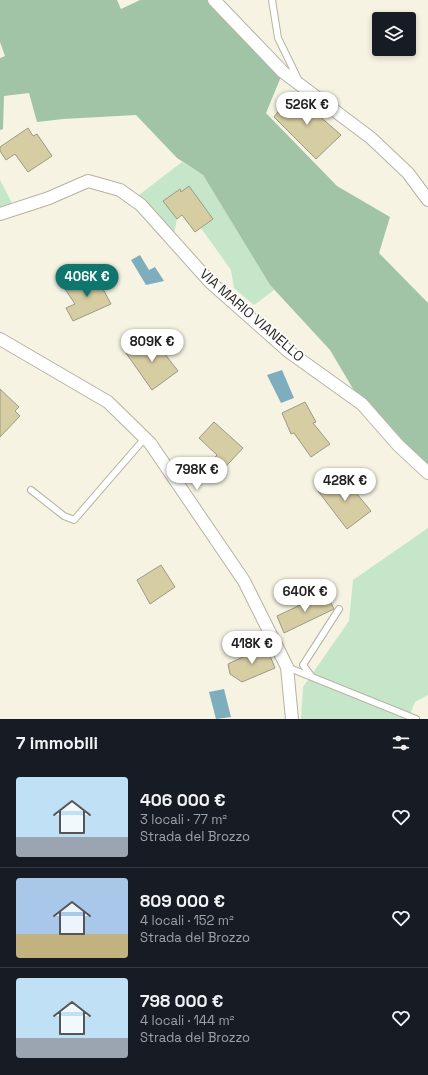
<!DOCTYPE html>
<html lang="it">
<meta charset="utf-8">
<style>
:root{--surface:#171b24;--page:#20242c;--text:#f1f3f6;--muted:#9ea1a6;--line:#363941;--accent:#0f766e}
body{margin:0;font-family:"Space Grotesk",sans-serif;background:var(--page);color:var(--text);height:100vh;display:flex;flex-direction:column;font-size:15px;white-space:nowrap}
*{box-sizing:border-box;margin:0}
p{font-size:13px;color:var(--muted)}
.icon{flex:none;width:22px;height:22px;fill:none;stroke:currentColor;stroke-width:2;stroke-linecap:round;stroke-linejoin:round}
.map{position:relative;height:719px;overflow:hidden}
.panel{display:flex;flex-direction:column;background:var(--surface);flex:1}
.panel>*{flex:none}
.buttons{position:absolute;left:372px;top:12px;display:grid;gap:8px}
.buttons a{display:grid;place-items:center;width:44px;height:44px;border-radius:4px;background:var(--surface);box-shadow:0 2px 6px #0003;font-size:20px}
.price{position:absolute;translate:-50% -34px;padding:0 9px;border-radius:14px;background:#fff;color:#222;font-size:13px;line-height:26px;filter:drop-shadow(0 1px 2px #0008)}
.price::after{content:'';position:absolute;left:50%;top:24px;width:12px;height:9px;margin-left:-6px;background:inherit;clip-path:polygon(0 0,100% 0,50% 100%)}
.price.active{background:var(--accent);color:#fff}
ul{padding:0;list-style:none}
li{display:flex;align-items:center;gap:12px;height:100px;padding:0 16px}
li+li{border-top:1px solid var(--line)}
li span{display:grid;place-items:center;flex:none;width:112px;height:80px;border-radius:4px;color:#555}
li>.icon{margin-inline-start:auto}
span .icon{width:48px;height:48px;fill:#fffc;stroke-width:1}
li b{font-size:17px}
h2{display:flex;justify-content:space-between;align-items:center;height:48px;padding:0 16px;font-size:17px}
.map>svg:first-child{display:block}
.green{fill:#c5e6c9}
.forest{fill:#a2c4a6}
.water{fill:#7eaebe}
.building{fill:#d6cda3;stroke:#9c998a}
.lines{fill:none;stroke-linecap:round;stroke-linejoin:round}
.lane-casing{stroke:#b6b3a3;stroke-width:8}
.street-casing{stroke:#b6b3a3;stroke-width:14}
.lane{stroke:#fff;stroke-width:6}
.street{stroke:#fff;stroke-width:12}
.labels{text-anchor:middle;stroke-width:3.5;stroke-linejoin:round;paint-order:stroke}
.street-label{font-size:14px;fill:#2d2c26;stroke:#fff}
</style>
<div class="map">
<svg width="428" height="719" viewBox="0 0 428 719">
<rect width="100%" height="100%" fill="#f6f3e3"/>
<!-- green -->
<g class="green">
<polygon points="182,162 203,175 270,285 274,290 254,305 234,288 231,270 201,228 213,219 189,186 181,192 179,189 164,201 177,219 174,234 139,195"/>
<polygon points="0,180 13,205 0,209"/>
<polygon points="428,528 428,695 415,702 408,719 301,719 303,687 349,621 353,580"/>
</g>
<!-- forest -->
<polygon class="forest" points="0,0 117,0 121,9 140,0 214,0 283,72 266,113 337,186 390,217 379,253 428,303 428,473 362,404 330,350 270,285 203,175 177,158 136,115 63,119 37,122 29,93 4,96 3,129 0,130 0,58 5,56 0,42"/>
<!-- water -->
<g class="water">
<polygon points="140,255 149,270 155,267 164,281 146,285 131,260"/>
<polygon points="282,370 294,398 281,403 267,375"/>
<polygon points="224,689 231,717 216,719 209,692"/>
</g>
<!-- building -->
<g class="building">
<polygon points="293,93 341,135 316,159 274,117"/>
<polygon points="28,128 33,136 37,134 52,156 28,172 15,154 6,160 0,151 0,147"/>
<polygon points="189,186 213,219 195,232 182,215 177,219 163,201 180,189 181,192"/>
<polygon points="95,274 111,304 73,321 66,308 75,304 65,289"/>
<polygon points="151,336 178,371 152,390 126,353"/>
<polygon points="0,389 19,407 15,411 20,416 0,437"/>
<polygon points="305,402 316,422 313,423 330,444 311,457 294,433 291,434 282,413"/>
<polygon points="214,422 243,448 217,476 207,466 217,455 199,438"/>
<polygon points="342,476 371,511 347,529 318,491"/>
<polygon points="161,565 175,587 150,604 137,580"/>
<polygon points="326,593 334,609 284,633 277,616"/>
<polygon points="266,646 275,668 242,682 230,674 228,664"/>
</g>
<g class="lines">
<defs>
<g id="lane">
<polyline points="272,0 278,38 299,81"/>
<polyline points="31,490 64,516 74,520 145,438"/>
<polyline points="287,667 416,719"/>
<polyline points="312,677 303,665 339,609"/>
</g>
<g id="street">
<polyline points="214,0 283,72 371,138 408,173 428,200"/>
<polyline points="0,214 49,198 88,181 120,190 141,205 210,282 288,351 362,404 398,445 428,473"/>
<polyline points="0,339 108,402 150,443 244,581 287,667 292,719"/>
</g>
</defs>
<!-- lane casing -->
<use href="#lane" class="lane-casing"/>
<!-- street casing -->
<use href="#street" class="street-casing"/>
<!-- lane -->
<use href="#lane" class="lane"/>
<!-- street -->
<use href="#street" class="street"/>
</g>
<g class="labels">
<!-- street labels -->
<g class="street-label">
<text transform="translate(252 315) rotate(41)" y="5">VIA MARIO VIANELLO</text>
</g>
</g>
</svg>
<div class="buttons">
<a><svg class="icon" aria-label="layers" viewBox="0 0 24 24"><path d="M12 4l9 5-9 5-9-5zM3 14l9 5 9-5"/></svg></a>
</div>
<b class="price" style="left:307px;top:126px">526K €</b>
<b class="price active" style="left:87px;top:298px">406K €</b>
<b class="price" style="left:152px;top:363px">809K €</b>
<b class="price" style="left:197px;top:491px">798K €</b>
<b class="price" style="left:345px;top:502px">428K €</b>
<b class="price" style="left:305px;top:613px">640K €</b>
<b class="price" style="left:252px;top:665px">418K €</b>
</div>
<section class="panel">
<h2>7 immobili<svg class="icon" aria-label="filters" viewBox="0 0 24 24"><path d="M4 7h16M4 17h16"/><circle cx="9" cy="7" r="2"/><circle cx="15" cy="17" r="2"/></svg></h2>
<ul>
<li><span style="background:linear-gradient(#bfe0f5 75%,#9aa5b1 0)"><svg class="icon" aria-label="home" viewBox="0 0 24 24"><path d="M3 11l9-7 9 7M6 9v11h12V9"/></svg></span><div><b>406 000 €</b><p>3 locali · 77 m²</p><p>Strada del Brozzo</p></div><svg class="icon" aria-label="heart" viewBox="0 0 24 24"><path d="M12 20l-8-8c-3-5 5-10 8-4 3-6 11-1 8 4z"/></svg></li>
<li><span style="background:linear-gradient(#a9c7e8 70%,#c2b280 0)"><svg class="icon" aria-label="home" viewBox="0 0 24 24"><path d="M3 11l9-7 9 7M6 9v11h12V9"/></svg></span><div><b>809 000 €</b><p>4 locali · 152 m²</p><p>Strada del Brozzo</p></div><svg class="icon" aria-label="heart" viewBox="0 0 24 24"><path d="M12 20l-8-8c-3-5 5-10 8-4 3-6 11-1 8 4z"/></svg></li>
<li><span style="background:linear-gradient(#bfe0f5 75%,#9aa5b1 0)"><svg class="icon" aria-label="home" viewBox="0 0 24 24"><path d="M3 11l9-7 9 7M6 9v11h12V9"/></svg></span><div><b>798 000 €</b><p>4 locali · 144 m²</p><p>Strada del Brozzo</p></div><svg class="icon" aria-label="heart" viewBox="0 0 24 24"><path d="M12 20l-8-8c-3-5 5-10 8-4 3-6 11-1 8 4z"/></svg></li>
</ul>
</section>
